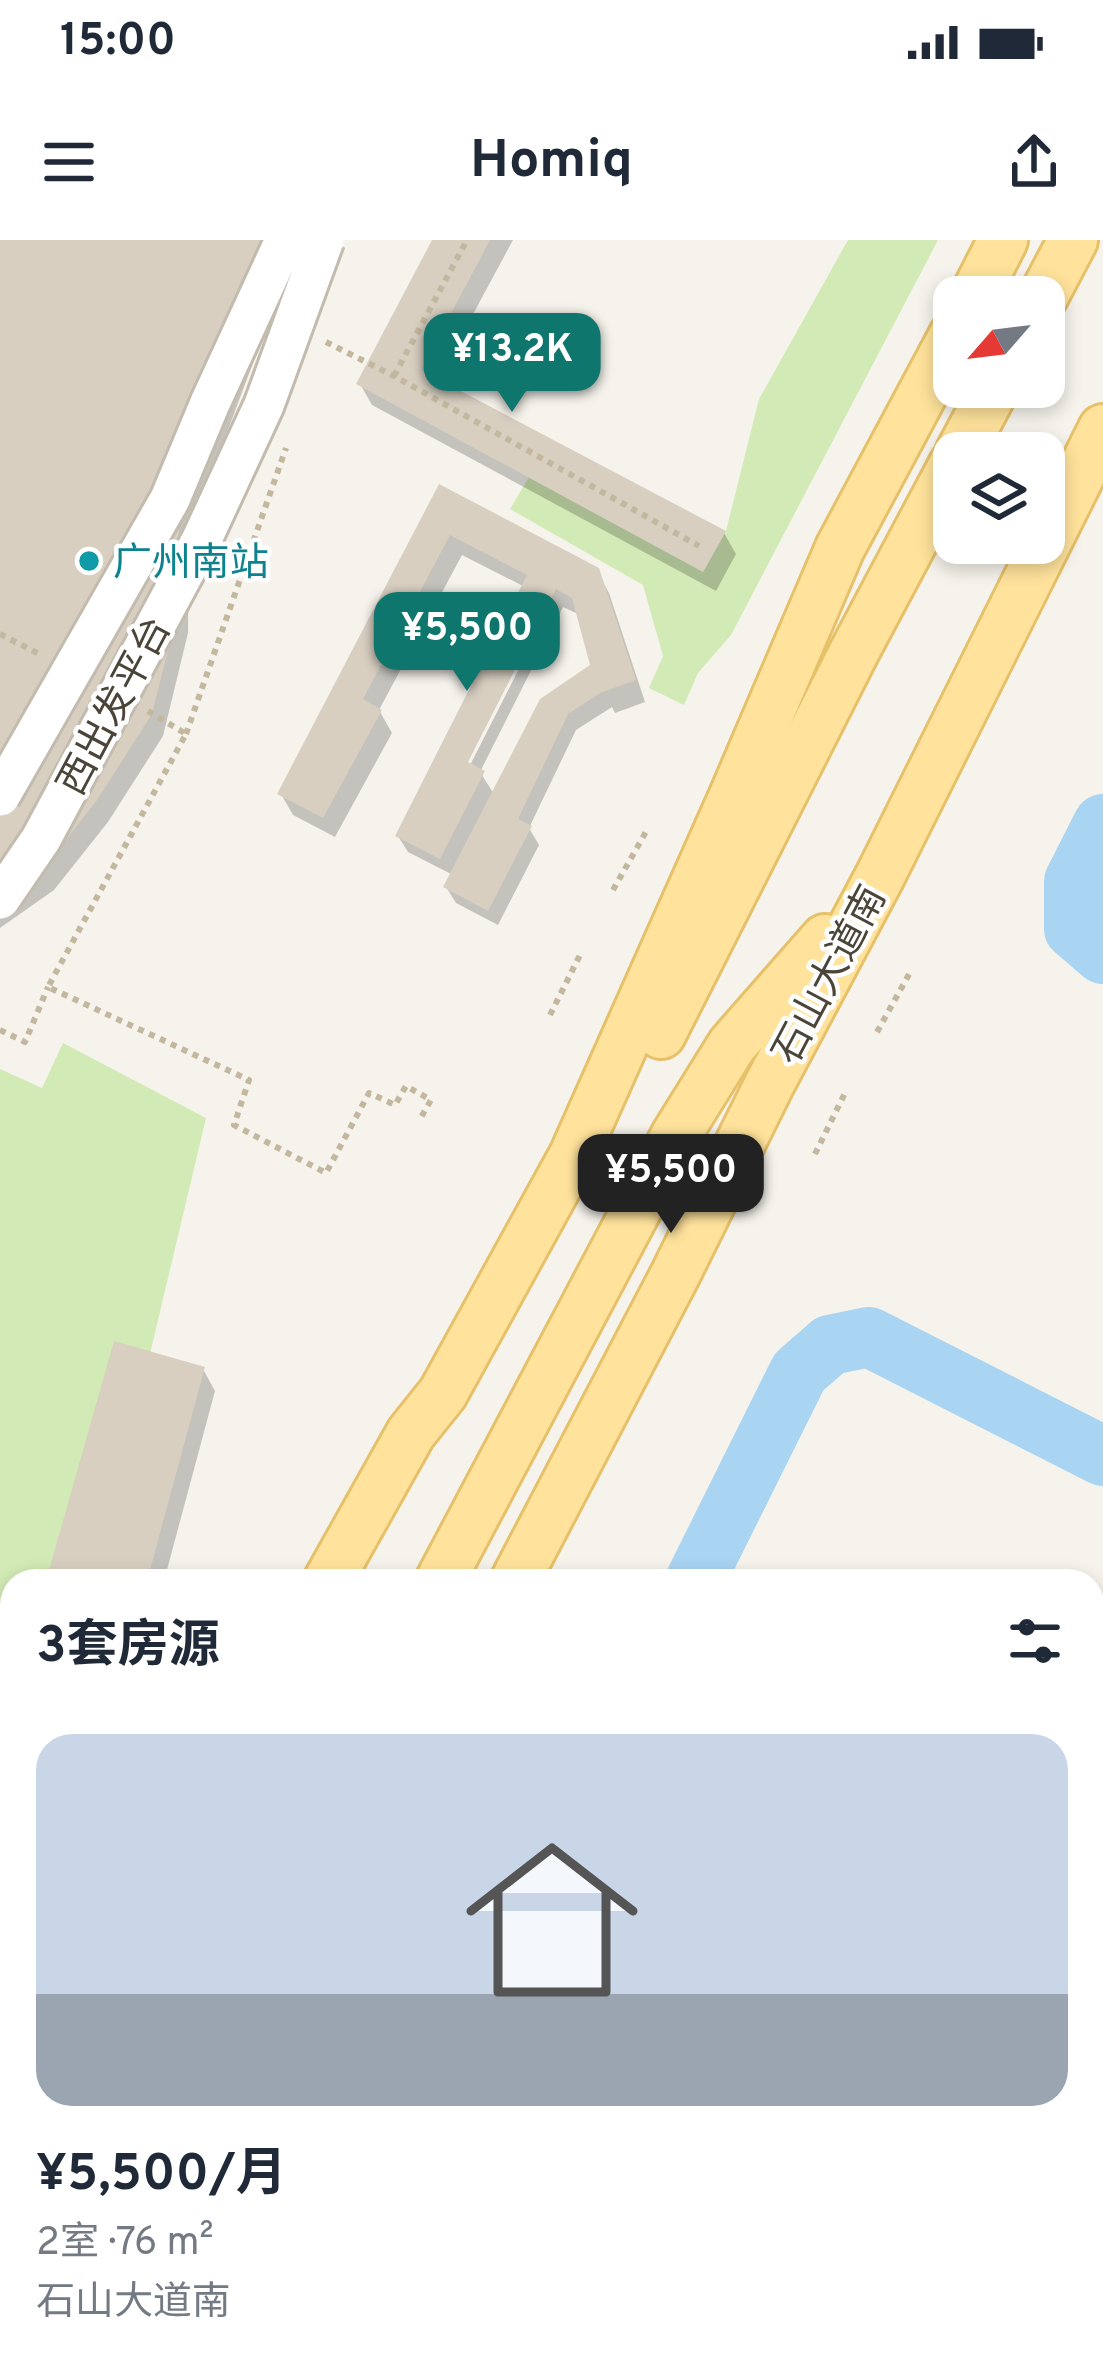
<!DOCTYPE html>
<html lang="zh">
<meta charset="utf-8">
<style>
:root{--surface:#fff;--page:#f6f6f7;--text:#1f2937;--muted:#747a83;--line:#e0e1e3;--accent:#0f766e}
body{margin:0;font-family:Overpass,"Noto Sans SC",sans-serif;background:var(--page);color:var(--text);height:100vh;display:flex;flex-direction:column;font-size:45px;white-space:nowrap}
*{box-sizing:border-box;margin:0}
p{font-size:39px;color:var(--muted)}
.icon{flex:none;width:66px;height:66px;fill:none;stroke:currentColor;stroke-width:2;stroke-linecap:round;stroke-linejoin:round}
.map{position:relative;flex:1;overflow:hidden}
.sheet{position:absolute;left:0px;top:1329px;width:1104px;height:807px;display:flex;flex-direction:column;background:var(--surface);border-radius:36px 36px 0 0;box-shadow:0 6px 18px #0003}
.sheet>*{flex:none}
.needle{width:78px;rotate:242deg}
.controls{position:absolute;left:933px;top:36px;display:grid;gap:24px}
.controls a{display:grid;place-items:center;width:132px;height:132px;border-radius:24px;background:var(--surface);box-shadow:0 6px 18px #0003;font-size:60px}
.price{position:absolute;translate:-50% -102px;padding:0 27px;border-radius:24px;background:var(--accent);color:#fff;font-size:39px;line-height:78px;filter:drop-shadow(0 3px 6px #0008)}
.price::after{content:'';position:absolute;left:50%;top:72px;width:36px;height:27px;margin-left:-18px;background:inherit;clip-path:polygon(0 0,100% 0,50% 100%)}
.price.selected{background:#222;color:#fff}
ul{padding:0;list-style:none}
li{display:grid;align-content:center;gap:24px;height:636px;padding:0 36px}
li+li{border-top:3px solid var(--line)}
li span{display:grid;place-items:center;height:372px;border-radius:36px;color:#555}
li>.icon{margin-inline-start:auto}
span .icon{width:216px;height:216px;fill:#fffc;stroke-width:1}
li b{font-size:51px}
h2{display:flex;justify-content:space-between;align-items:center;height:144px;padding:0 36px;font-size:51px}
.status{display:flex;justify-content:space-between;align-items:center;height:84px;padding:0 60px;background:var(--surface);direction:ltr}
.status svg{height:33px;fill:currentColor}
header{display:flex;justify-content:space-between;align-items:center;height:156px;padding:0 36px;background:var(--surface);font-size:54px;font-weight:700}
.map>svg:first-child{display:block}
.green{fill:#d2eab5}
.shadow{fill:#0003;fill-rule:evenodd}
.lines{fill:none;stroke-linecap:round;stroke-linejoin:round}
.river{stroke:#a9d4f2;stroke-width:60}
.building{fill:#d8cfc1}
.major-casing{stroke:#e6c16a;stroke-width:54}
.path{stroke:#c4b79f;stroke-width:6;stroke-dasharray:6 6;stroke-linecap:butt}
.major{stroke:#ffe39c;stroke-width:48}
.minor-bridge-casing{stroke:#c2bbae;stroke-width:45;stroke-linecap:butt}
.minor-bridge{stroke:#fff;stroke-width:39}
.culture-dot{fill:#0f9aa8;stroke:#fff;stroke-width:4.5}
.labels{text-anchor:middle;stroke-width:9;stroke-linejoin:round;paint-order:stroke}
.culture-label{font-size:39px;fill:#0d838f;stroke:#fff;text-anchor:start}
.street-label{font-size:39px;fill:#4b4439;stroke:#fff}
</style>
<div class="status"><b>15:00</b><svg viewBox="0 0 49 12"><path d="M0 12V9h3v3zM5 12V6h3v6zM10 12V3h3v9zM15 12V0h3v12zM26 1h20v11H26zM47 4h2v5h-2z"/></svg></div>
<header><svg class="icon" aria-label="menu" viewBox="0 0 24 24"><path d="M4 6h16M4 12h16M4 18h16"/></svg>Homiq<svg class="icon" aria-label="share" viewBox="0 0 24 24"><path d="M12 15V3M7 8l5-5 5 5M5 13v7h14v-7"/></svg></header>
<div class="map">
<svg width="1103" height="2134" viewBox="0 0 1103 2134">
<rect width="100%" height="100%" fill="#f6f3ec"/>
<!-- green -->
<g class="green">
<polygon points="848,0 938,0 731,395 698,433 684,465 649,448 663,416 643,345 510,269 529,237 705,329 726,291 759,159"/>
<polygon points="63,803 206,878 96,1341 12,1341 12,1692 0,1692 0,829 42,848"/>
</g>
<!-- shadow -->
<g class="shadow">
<polygon points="0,0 299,0 189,294 188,393 163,496 108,582 54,650 0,688"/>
<polygon points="435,0 513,0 437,141 724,293 736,314 716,351 372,165 360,144"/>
<path d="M440,248l157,83 12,22 36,109 -30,11 -3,-6 -36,23 -47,98 10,17 -41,80 -42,-22 -10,-16 7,-12 -45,-23 -10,-16 127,-249 -63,-32 -83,155 13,23 -57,104 -42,-22 -12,-21zM547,360h7l-90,177 -5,-3zM563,367l15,7 20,71 -55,16 -49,93 -14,-22z"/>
<polygon points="203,1129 215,1151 164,1341 49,1341"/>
<polygon points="12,1473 12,1718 0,1714 0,1515"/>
</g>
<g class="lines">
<!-- river -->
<g class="river">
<polyline points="1103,584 1074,641 1074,689 1103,714"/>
<polyline points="695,1341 799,1132 830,1105 869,1097 1103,1216"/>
<polyline points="881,2124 900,2134"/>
</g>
</g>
<!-- building -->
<g class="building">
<polygon points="0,0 280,0 179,271 178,370 152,474 97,560 43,629 0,659"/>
<polygon points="432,0 490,0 421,130 726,291 703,332 356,144"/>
<polygon points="439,244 599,328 636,440 600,453 568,474 518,579 532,586 488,671 443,647 540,459 590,425 572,358 556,349 468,522 485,531 440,619 395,596 527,335 450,295 363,459 382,470 323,578 277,554"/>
<polygon points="114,1101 205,1127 147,1341 46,1341"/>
<polygon points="11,1467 12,1467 12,1702 0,1698 0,1504"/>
</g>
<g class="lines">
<defs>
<g id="major">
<polyline points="974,57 1003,0"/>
<polyline points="1043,57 1073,0"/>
<polyline points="960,213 995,147"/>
<polyline points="661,794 853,414 954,224"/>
<polyline points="328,1341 411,1193 443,1153 574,915 733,558 840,308 954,95"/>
<polyline points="440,1341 676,895 732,805 825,699"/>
<polyline points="515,1341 675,1035 770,843 880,636 1103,189"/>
<polyline points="0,1797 12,1804"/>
<polyline points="0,1873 12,1876"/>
<polyline points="0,1988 12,1962"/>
<polyline points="504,2124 522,2134"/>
<polyline points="625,2124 645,2134"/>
<polyline points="110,2134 124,2124"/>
</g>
</defs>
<!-- major casing -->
<use href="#major" class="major-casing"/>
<!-- path -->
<g class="path">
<polyline points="326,102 394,136 699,306"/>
<polyline points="394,136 467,0"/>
<polyline points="0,394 41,415"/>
<polyline points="148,471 186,494 48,747 249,840 234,885 326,933 369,853 395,865 406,846 431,860 420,879"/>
<polyline points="186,494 286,208"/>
<polyline points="613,650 647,590"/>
<polyline points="550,775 581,713"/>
<polyline points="0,790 25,802 48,747"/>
<polyline points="877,792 912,729"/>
<polyline points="815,914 846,851"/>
</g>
<!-- major -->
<use href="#major" class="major"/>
<defs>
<g id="minor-bridge">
<polyline points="0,556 170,259 210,163 285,0"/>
<polyline points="0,659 41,599 202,299 264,165 324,0"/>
</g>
</defs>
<!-- minor-bridge casing -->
<use href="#minor-bridge" class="minor-bridge-casing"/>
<!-- minor-bridge -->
<use href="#minor-bridge" class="minor-bridge"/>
</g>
<!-- markers -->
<circle class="culture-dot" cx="89" cy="321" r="12"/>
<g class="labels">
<!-- culture labels -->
<g class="culture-label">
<text x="113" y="335">广州南站</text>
</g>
<!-- street labels -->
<g class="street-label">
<text transform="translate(113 465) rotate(-62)" y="14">西出发平台</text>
<text transform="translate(828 734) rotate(-62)" y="14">石山大道南</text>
</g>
</g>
</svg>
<div class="controls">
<a><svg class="needle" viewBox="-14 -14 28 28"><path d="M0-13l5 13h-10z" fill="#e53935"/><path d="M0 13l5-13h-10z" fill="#747a83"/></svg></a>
<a><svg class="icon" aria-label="layers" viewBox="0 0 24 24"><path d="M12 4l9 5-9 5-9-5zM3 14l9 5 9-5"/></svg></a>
</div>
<b class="price" style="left:512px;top:175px">¥13.2K</b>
<b class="price" style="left:467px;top:454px">¥5,500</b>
<b class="price selected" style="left:671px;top:996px">¥5,500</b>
<section class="sheet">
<h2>3套房源<svg class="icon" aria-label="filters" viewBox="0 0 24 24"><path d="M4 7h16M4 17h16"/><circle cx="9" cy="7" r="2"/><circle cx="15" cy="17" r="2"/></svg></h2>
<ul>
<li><span style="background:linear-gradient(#c9d6e8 70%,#9aa5b1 0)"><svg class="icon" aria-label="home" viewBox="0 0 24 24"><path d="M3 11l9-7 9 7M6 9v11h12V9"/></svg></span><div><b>¥5,500/月</b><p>2室 · 76 m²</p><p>石山大道南</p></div></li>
</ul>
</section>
</div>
